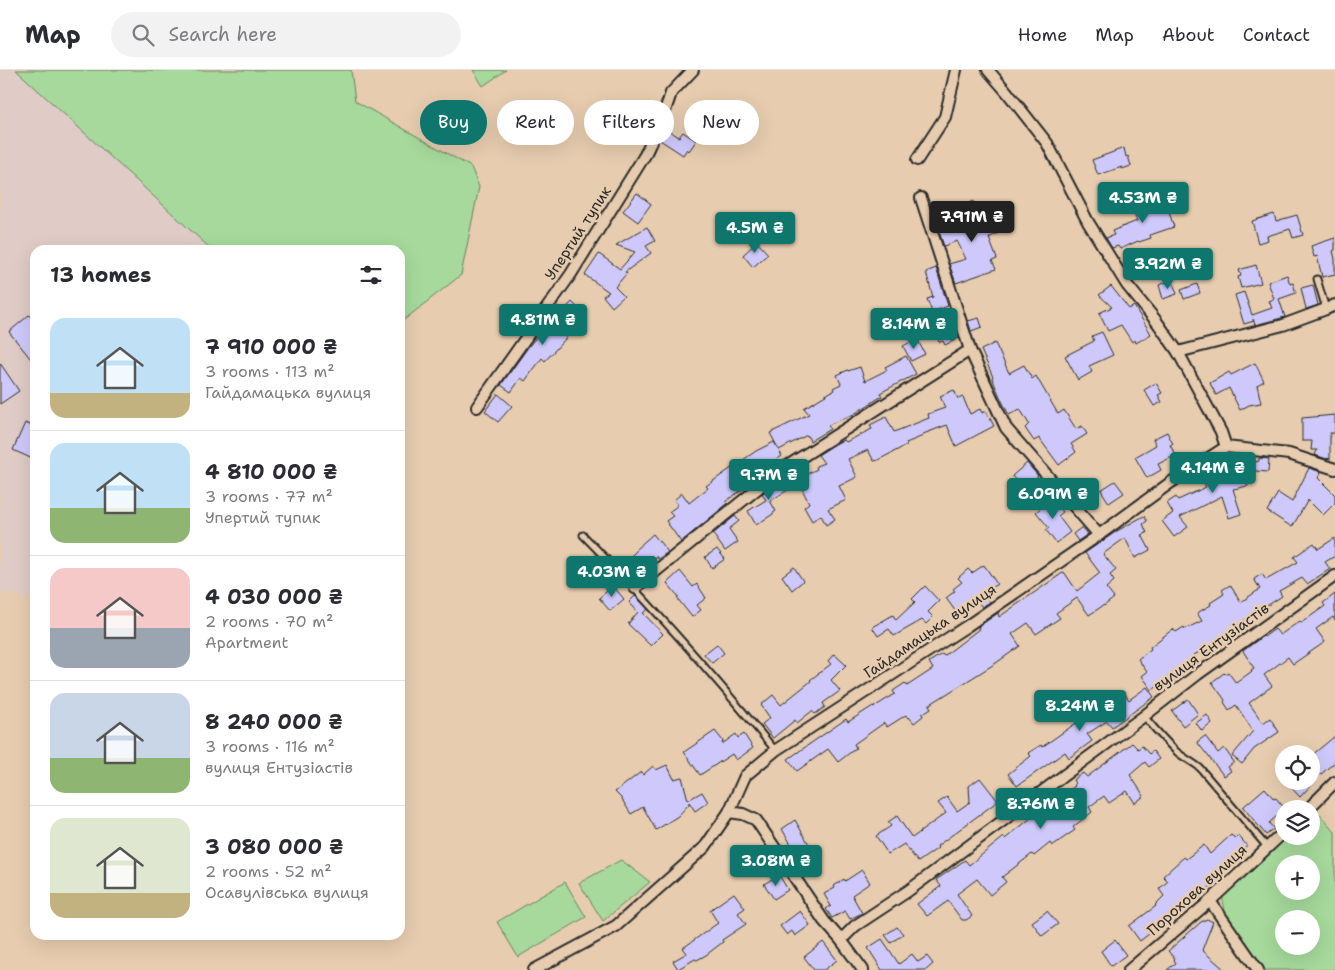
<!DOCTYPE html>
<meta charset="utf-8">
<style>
:root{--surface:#fff;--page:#f2f2f3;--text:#2b2b33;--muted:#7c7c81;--line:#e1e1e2;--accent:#0f766e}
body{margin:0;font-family:"Shantell Sans",sans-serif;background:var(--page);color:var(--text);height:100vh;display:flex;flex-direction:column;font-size:19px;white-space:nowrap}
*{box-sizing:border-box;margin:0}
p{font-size:16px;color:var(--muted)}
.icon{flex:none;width:28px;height:28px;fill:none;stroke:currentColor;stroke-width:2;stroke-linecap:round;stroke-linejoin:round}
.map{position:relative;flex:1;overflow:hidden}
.panel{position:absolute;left:30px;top:175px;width:375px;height:695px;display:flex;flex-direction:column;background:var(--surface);border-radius:15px;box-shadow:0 5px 20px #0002}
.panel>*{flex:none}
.banner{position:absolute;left:420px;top:30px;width:475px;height:45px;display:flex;gap:10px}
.controls{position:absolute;left:1275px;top:675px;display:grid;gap:10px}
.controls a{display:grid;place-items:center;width:45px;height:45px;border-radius:50%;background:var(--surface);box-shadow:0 5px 20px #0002;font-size:25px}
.price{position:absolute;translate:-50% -42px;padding:0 11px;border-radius:5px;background:var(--accent);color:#fff;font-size:16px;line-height:32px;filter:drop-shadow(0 1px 2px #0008)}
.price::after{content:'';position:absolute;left:50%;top:30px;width:15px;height:11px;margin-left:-8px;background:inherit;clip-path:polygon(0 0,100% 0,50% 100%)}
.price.current{background:#222;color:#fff}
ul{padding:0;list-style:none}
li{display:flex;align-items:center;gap:15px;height:125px;padding:0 20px}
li+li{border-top:1px solid var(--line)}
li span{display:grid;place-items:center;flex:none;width:140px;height:100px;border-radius:15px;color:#555}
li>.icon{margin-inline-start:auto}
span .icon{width:60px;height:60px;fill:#fffc;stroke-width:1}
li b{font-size:21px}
h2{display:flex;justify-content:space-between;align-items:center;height:60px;padding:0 20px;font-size:21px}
.pill{padding:0 18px;border-radius:22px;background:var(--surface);box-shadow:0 5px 20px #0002;font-size:18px;line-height:45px}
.pill.current{background:var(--accent);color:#fff}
header{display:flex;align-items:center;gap:30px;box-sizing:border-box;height:70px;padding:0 25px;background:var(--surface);border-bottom:1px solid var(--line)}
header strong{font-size:24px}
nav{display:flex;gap:28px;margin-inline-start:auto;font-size:18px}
.search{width:350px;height:45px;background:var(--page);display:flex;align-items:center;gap:12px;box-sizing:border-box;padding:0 18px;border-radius:28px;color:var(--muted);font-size:19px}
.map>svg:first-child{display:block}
.built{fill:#e0cbc6}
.green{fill:#a6d99b;stroke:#688263;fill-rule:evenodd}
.building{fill:#cfc9fb;stroke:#2b2b2b}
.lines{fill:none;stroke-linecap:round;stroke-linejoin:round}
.lane-casing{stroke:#2b2b2b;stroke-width:9}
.street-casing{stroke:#2b2b2b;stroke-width:14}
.lane{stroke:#e7ccaf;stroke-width:5}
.street{stroke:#e7ccaf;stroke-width:10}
.labels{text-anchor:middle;stroke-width:5;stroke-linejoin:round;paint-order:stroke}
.street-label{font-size:15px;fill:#2b2b2b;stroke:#e7ccaf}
</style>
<header>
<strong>Map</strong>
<div class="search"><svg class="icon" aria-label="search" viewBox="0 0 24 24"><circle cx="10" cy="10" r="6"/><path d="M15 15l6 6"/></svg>Search here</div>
<nav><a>Home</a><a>Map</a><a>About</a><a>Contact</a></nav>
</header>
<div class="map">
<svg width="1335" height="900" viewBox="0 0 1335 900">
<rect width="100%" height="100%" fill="#e7ccaf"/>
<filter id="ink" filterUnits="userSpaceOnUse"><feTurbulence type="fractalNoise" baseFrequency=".02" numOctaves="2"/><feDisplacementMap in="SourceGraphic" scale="10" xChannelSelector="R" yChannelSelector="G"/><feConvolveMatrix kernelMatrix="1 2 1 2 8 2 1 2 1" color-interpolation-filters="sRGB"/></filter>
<g filter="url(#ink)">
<!-- built -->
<polygon class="built" points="0,0 16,0 212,180 35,180 35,531 0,521"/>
<!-- green -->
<g class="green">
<polygon points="16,0 351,0 355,31 471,97 479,117 461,205 400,253 400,180 212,180"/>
<polygon points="473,0 506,0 483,16"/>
<path d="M1313,737l22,25v138h-73l-35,-50 -5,-24 62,-60h27v-27zM1284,794h27v27h-27zM1284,849h27v27h-27z"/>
<polygon points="621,790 650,812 603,851 579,813"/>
<polygon points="565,812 586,847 518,887 497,852"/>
</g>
<!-- building -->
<g class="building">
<polygon points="666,59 679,67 683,62 696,71 689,81 687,79 683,85 660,70"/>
<polygon points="1124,78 1126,87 1128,86 1131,96 1122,99 1122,97 1098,105 1092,90"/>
<polygon points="637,123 651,134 638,152 623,141"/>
<polygon points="1164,127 1174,157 1150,165 1151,168 1139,172 1138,171 1120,179 1118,176 1112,178 1106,168 1114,165 1112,161 1137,151 1134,143 1139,141 1137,134 1147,130 1147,132"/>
<polygon points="973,131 979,142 986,139 998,163 989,168 997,189 992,191 996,199 956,213 949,194 966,189 957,171 944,176 938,159 970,148 963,137"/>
<polygon points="1274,144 1276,151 1297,145 1303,165 1293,168 1290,159 1267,166 1268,170 1258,173 1252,151"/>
<polygon points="647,157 655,171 646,176 651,183 625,202 627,203 615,217 624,226 612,237 603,226 609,222 585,205 599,184 620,199 635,182 616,175"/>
<polygon points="1335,168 1335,180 1333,181 1335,189 1335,204 1322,207 1317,186 1314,187 1311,176"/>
<polygon points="757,172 768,184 753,197 743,185"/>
<polygon points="1256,195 1261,213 1241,218 1238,207 1241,206 1239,200"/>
<polygon points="936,198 948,236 932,242 927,229 933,227 926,202"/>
<polygon points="1287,205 1290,214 1293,213 1296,223 1279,229 1285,247 1255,255 1253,249 1254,251 1244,254 1235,225 1244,222 1252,245 1272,238 1269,231 1274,229 1268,212"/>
<polygon points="1172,210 1177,224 1163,229 1159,215"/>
<polygon points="1197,214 1200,223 1184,229 1181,220"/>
<polygon points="1313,215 1318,235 1306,239 1301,218"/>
<polygon points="1111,216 1129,239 1134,236 1151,264 1136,273 1135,270 1132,272 1121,255 1108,261 1099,243 1112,237 1099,225"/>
<polygon points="572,232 584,244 565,264 567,267 545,291 542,288 525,311 521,308 511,322 501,315 529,276 547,255 549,256"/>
<polygon points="29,245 35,252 35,294 9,262"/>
<polygon points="979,248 982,257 971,261 968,251"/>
<polygon points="955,257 959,268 945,275 943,271 939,272 937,266"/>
<polygon points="1102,262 1113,285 1089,296 1092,302 1078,310 1065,286 1094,271 1092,266"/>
<polygon points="917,269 925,284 911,291 903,276"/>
<polygon points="995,273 1009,303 1024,295 1032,309 1036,306 1058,344 1064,340 1076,359 1082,356 1087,364 1071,374 1076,382 1059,395 1039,368 1034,371 1025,358 1029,354 1020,339 1009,345 1001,329 992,308 993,307 981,280"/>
<polygon points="906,286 916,304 880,323 882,326 854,344 828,355 830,359 810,371 807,365 779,380 770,363 809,344 804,338 834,320 833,318 841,314 837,305 848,300 848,301 860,297 865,311 887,300 885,297"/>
<polygon points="0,293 19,321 0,334"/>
<polygon points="1255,293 1264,311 1257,315 1261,333 1249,335 1240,340 1229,318 1216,325 1210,313 1229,302 1231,305"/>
<polygon points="1156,313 1162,323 1158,325 1162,332 1154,336 1144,320"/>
<polygon points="954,320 958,329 963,327 970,344 980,339 982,343 986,341 994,356 956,376 947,355 923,364 923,366 906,373 907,375 878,390 874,391 868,380 848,389 857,407 839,416 846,430 828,439 835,449 826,455 821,445 812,451 804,437 809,433 797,409 817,399 816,396 824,393 818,385 837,373 844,370 846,372 872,359 870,355 886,347 894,362 929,348 928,344 945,338 940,326"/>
<polygon points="498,324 512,336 498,352 485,341"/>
<polygon points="1335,345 1335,363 1330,363 1330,389 1327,388 1327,389 1315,385 1317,380 1311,380 1312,371 1302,371 1302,348"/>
<polygon points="25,353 35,357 35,390 13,380"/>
<polygon points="1167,362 1173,374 1170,375 1176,385 1158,394 1161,400 1147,408 1135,387 1156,375 1153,369"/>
<polygon points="774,372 782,386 774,391 777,395 754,412 754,411 725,432 727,434 681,472 666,451 673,446 669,442 678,435 674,430 682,423 689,433 708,418 706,416 733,397 756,381"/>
<polygon points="1259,388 1269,389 1268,402 1244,400 1248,416 1233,419 1241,444 1229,448 1222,426 1180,447 1188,457 1174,467 1162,451 1173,443 1167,433 1176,427 1178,430 1206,417 1202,410 1221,401 1259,391"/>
<polygon points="1027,393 1038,406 1023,419 1012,406"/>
<polygon points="1309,398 1321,402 1318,408 1335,425 1335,433 1323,445 1308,430 1292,457 1267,441 1278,423 1292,432"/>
<polygon points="784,406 791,418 770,431 776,441 773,443 773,444 756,455 748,441 766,430 762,424"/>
<polygon points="1115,411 1124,423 1109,433 1101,420"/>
<polygon points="1052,428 1063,442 1058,446 1070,462 1056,473 1046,460 1049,458 1036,442"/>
<polygon points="735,446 739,451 729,459 738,472 725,481 713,464"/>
<polygon points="1144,446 1147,451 1143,454 1147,463 1142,465 1150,480 1135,488 1125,468 1103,484 1116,500 1110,505 1114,511 1106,518 1114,528 1104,536 1104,535 1089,545 1077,528 1056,543 1060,548 1036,564 1028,553 1012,564 1020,576 996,593 929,635 931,638 922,644 923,646 914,653 909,647 908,648 906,645 887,657 884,653 854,674 856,678 838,692 828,679 797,701 788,689 846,649 848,652 873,636 874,637 895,624 893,621 905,613 907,616 933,599 929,592 942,584 944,586 979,559 978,557 998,543 999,547 1064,502 1077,521 1100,503 1085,483 1117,461"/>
<polygon points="1082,457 1088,464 1078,471 1073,464"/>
<polygon points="653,464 668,482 658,489 656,486 639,501 628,489 637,480 636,479"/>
<polygon points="1335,468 1335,486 1325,492 1330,499 1307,514 1302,508 1279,521 1282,526 1235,557 1237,560 1222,570 1221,569 1194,585 1195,587 1166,609 1167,610 1152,620 1142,606 1147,602 1138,589 1151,579 1150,577 1173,559 1176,562 1184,557 1185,559 1202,551 1197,543 1211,535 1210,533 1224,524 1222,520 1230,515 1241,532 1260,519 1254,509 1262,504 1266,510 1298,492 1294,487 1314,473 1318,479"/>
<polygon points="717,479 725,489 712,498 705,487"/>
<polygon points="984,495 997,514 983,523 990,532 982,537 975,528 956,542 946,528 955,521 953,519 962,512 958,508 968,499 972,503"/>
<polygon points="794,497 803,511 792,520 782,506"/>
<polygon points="680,501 693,517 697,514 706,528 697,535 701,540 692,547 677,528 679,527 667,513"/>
<polygon points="613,516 624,529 610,541 599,528"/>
<polygon points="925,516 939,531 928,542 933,547 926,554 922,550 894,566 889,559 878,566 872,557 893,545 896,550 915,532 912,529"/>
<polygon points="1335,524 1335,550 1333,547 1316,559 1325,572 1293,594 1288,587 1264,605 1272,616 1249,633 1263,653 1270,648 1279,662 1254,679 1242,694 1232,686 1253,661 1236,635 1229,640 1224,632 1225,630 1212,612 1224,603 1225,604 1228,602 1236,613 1252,601 1251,600 1254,598 1243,581 1263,566 1264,567 1275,559 1280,565 1300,551 1301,553 1325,536 1323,533"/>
<polygon points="635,526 648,539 643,543 663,564 651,576 628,554 638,542 629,532"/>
<polygon points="717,574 724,583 712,593 704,584"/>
<polygon points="834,584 846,595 831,610 840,621 823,633 825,637 815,644 812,641 797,653 795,650 773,668 762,654 770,648 761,635 773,625 781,635 811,611 810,610 831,594 828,591"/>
<polygon points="1147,617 1154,627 1112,657 1107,651 1087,664 1092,671 1069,688 1065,682 1017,716 1008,704 1031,686 1028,683 1041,675 1042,677 1082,649 1078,644 1092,635 1088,631 1097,624 1105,634 1123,621 1129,630"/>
<polygon points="1188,629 1198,644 1183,656 1172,641"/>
<polygon points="1207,645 1212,653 1202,661 1196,653"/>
<polygon points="715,661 723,671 722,674 736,664 738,668 744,664 753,678 736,690 732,684 700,705 684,682"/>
<polygon points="1205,666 1218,683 1224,678 1234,692 1228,697 1231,701 1224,706 1197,672"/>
<polygon points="1335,666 1335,692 1313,711 1315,711 1300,727 1285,711 1311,711 1311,686"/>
<polygon points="1132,673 1138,679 1142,676 1149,684 1153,681 1159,689 1149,697 1145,692 1130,705 1144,726 1135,733 1127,721 1109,733 1104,726 1089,737 1092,742 1073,757 1075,760 1052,776 1050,773 1034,786 1032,784 1002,807 1006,812 990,825 977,809 957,824 972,846 966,850 962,850 948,831 927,846 917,834 941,816 936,810 965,790 969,795 1004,767 1005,769 1031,748 1075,716 1074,714 1075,713 1073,710 1083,703 1087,707"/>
<polygon points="667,695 674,709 682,707 688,730 702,722 708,732 695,741 689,732 689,734 678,746 656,760 643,737 631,744 621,728 615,722 641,702 643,705 653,696 656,700"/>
<polygon points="980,708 998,731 937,776 938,778 918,792 904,774 888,784 876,766 891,756 888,752 897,746 912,768 946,743 938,733 947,727 957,741 970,732 969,716"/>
<polygon points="1265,718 1274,729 1276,728 1285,739 1269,753 1274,759 1266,765 1243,737"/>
<polygon points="795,750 814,783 801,791 782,759"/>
<polygon points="1231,765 1235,768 1238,765 1247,776 1209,810 1213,814 1206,820 1203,817 1164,852 1140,871 1129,856 1156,836 1155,835 1164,826 1159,819 1168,811 1163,806 1184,787 1186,789 1204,775 1210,784"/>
<polygon points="862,800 870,813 852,825 862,843 850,849 845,841 832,848 826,839 831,836 824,824 835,818 834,816 844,809 845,811"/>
<polygon points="779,805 788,820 774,829 764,814"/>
<polygon points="734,823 745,838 738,843 746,854 722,870 723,872 706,885 697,890 695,889 678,899 673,891 687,883 683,878 718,853 710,840"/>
<polygon points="800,841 810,855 795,866 792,861 787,865 780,856"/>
<polygon points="1047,841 1058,854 1042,866 1032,852"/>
<polygon points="1207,849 1213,852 1202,880 1225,900 1167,900 1176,893 1174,890 1175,889 1168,881 1201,852"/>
<polygon points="897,857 903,864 891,873 885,865"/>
<polygon points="882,869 899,894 912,884 918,892 927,886 933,894 926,900 882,900 868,878"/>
<polygon points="1115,870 1126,885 1111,896 1101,881"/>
<polygon points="823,872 837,890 824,900 814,900 804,887"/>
</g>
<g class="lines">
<defs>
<g id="lane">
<polyline points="1317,209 1326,239"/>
<path d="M583,465c68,69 131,141 192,215"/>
<path d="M1144,646c11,13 21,25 33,36 7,6 16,10 23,16l67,79"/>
</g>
<g id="street">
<polyline points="988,0 1007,22 1047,73 1088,152 1127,215 1157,252 1178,282 1221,362 1226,377"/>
<polyline points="917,90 945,47 956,0"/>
<polyline points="921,128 970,280 1006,358 1099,465"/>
<polyline points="1178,282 1283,255 1326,239 1335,235"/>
<polyline points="477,337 571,204 645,85 665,41 671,23 693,0"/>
<polyline points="635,518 778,402 970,280"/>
<polyline points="1308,739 1335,712"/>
<polyline points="729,742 743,744 756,750 824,851 841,870 863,900"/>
<polyline points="1210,831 1258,900"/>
<polyline points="841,870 855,856 908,821 1144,646 1198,604 1335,506"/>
<polyline points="534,900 616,856 705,777 729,742 745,706 776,680 967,556 1099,465 1170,413 1226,377 1289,384 1335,399"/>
<polyline points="1129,900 1210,831 1284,762"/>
</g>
</defs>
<!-- lane casing -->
<use href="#lane" class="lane-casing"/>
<!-- street casing -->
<use href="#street" class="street-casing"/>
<!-- lane -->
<use href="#lane" class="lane"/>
<!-- street -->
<use href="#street" class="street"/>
</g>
</g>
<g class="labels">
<!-- street labels -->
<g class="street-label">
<text transform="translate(578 163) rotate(-57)" y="5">Упертий тупик</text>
<text transform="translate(930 561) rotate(-34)" y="5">Гайдамацька вулиця</text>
<text transform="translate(1211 577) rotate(-36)" y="5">вулиця Ентузіастів</text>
<text transform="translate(1197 820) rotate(-42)" y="5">Порохова вулиця</text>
</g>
</g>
</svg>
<div class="controls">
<a><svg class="icon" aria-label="locate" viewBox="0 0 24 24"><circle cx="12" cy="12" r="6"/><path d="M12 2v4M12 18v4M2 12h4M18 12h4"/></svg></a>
<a><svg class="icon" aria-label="layers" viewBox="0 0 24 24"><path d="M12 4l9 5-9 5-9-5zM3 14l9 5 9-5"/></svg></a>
<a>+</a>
<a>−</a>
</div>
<b class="price" style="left:1143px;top:154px">4.53M ₴</b>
<b class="price current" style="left:972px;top:173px">7.91M ₴</b>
<b class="price" style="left:755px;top:184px">4.5M ₴</b>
<b class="price" style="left:1168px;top:220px">3.92M ₴</b>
<b class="price" style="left:543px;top:276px">4.81M ₴</b>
<b class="price" style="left:914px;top:280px">8.14M ₴</b>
<b class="price" style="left:1213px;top:424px">4.14M ₴</b>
<b class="price" style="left:769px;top:431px">9.7M ₴</b>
<b class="price" style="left:1053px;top:450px">6.09M ₴</b>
<b class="price" style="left:612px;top:528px">4.03M ₴</b>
<b class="price" style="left:1080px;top:662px">8.24M ₴</b>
<b class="price" style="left:1041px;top:760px">8.76M ₴</b>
<b class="price" style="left:776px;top:817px">3.08M ₴</b>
<div class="banner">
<a class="pill current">Buy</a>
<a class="pill">Rent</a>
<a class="pill">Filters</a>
<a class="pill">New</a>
</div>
<section class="panel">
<h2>13 homes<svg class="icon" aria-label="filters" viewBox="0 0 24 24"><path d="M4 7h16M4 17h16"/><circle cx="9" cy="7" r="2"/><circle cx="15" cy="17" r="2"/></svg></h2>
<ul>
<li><span style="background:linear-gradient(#bfe0f5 75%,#c2b280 0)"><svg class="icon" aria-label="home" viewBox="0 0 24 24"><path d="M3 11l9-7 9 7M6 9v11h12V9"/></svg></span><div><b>7 910 000 ₴</b><p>3 rooms · 113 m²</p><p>Гайдамацька вулиця</p></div></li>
<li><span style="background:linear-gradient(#bfe0f5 65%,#8fb573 0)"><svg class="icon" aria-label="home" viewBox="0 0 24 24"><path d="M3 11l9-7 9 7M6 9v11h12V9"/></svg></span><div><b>4 810 000 ₴</b><p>3 rooms · 77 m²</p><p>Упертий тупик</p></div></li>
<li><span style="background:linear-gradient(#f6c9c9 60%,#9aa5b1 0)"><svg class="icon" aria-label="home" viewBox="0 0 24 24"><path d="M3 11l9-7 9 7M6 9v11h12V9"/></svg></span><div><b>4 030 000 ₴</b><p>2 rooms · 70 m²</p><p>Apartment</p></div></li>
<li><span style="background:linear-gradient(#c9d6e8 65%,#8fb573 0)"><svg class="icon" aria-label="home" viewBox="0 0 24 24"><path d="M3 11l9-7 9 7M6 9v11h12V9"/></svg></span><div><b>8 240 000 ₴</b><p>3 rooms · 116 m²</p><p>вулиця Ентузіастів</p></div></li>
<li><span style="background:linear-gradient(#dfe7d0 75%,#c2b280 0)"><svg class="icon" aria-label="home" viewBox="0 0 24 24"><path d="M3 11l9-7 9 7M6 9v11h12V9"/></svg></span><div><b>3 080 000 ₴</b><p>2 rooms · 52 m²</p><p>Осавулівська вулиця</p></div></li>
</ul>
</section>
</div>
